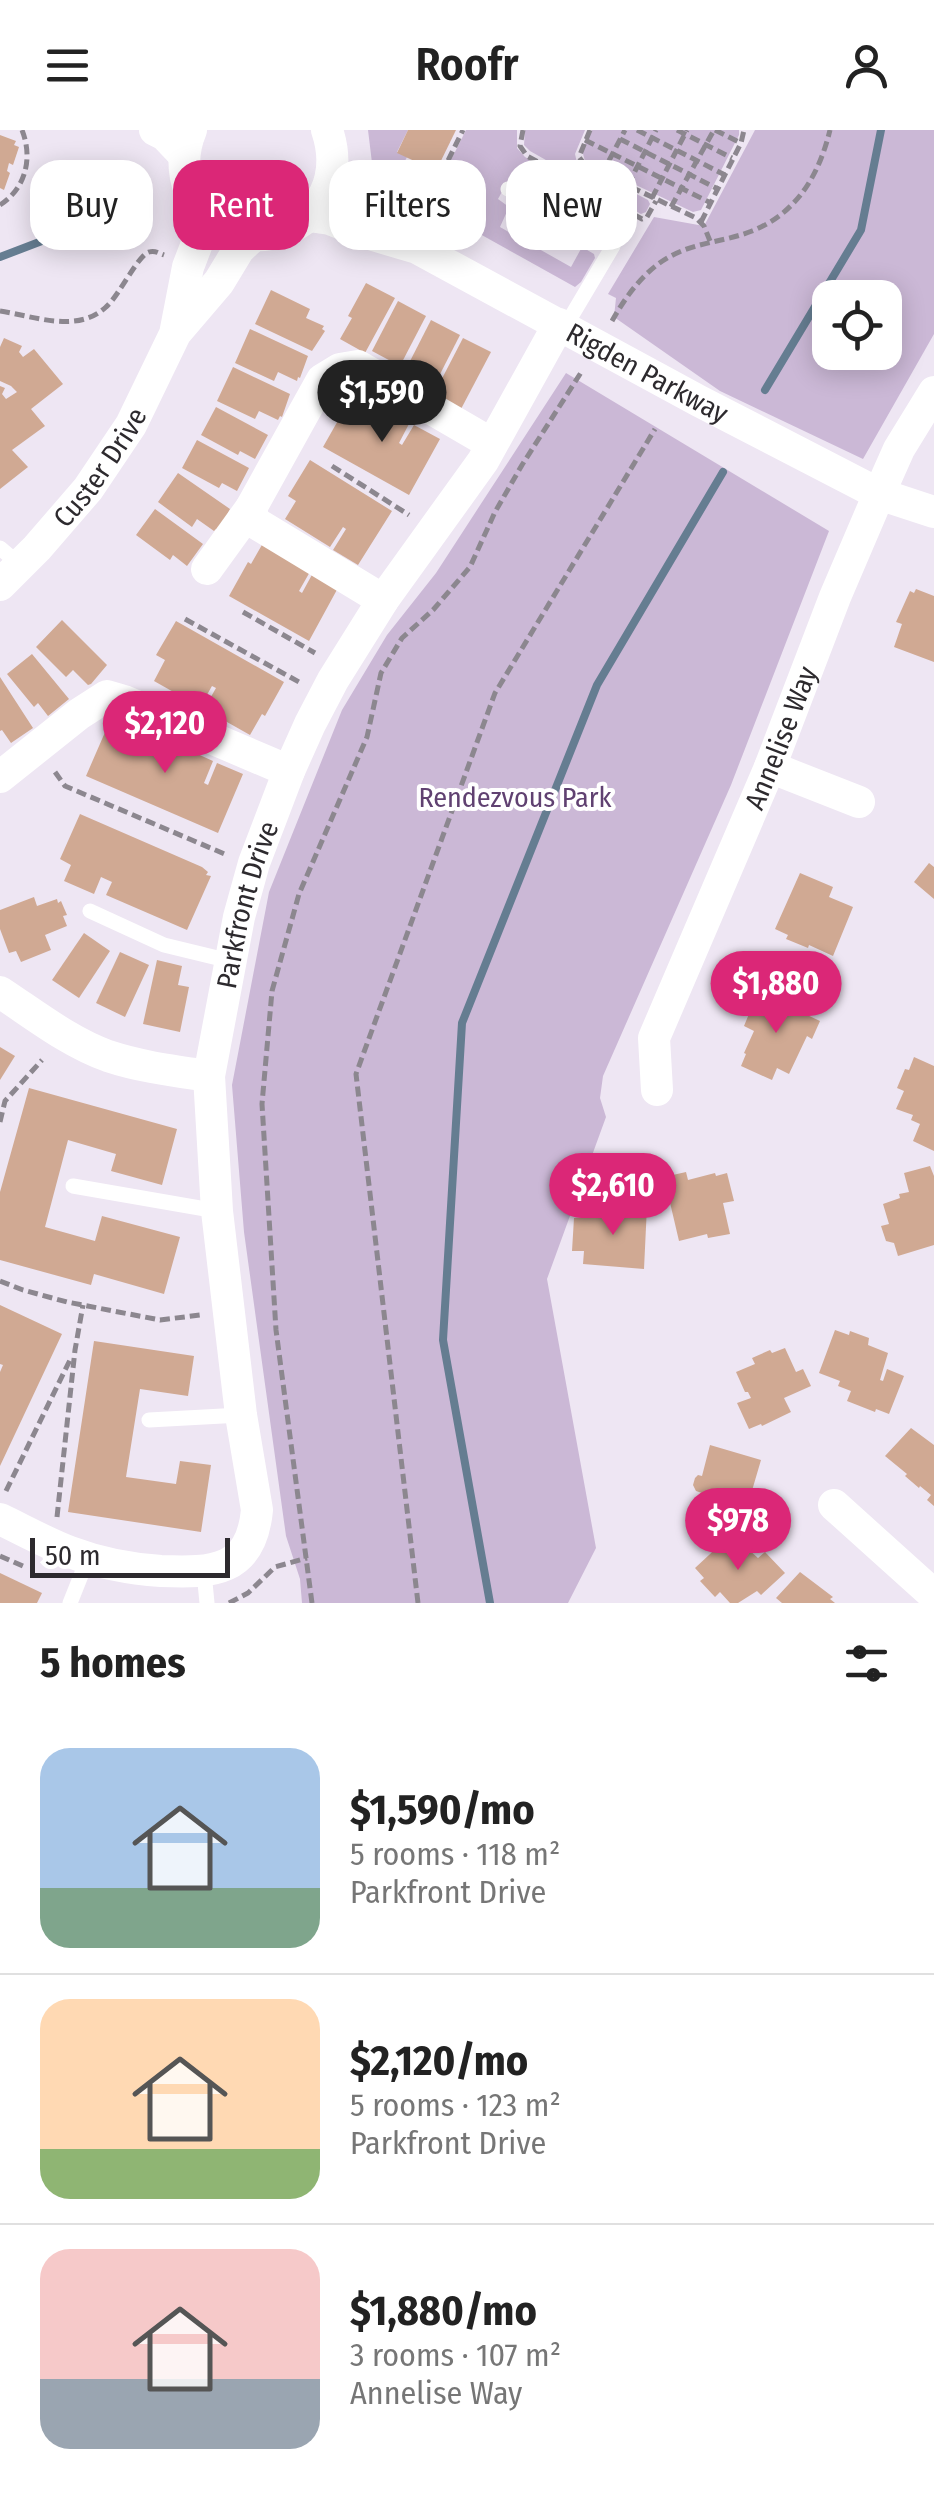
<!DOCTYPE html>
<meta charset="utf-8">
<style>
:root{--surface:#fff;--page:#f2f2f2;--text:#222;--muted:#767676;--line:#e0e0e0;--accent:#db2777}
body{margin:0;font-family:"Fira Sans Condensed",sans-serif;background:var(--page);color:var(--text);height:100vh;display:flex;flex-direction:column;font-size:38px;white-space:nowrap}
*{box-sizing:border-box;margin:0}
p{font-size:32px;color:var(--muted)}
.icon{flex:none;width:55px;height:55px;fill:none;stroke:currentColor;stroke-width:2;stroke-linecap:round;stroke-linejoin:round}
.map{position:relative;height:1473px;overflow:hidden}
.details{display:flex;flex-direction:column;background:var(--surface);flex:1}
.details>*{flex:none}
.banner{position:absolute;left:30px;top:30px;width:875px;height:90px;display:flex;gap:20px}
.buttons{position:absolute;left:812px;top:150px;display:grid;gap:20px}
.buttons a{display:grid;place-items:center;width:90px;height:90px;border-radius:20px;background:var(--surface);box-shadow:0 5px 25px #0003;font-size:50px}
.scale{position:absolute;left:30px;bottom:25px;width:200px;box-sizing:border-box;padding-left:10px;border:5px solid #2d2a2e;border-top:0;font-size:28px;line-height:35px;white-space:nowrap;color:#2d2a2e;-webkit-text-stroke:8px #fff;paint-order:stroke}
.price{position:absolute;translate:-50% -85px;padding:0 22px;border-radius:35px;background:var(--accent);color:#fff;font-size:32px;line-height:65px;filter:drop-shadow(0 2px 5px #0008)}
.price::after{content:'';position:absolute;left:50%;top:60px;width:30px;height:22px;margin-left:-15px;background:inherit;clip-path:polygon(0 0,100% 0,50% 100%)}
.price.on{background:#222;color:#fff}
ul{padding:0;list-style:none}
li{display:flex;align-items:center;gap:30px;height:250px;padding:0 40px}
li+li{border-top:2px solid var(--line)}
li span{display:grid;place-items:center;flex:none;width:280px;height:200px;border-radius:30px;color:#555}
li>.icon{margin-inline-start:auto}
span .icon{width:120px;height:120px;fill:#fffc;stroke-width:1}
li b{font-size:42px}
h2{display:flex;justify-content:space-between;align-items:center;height:120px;padding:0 40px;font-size:42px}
.tag{padding:0 35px;border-radius:30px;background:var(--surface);box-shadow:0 5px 25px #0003;font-size:35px;line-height:90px}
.tag.on{background:var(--accent);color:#fff}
header{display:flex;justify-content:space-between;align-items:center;height:130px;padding:0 40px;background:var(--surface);font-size:45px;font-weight:600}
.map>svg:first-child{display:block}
.green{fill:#cbb8d6;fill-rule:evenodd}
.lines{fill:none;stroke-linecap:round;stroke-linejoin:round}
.stream{stroke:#657d91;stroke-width:8}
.building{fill:#d0a993}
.path{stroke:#8c878f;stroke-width:5;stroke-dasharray:10 5;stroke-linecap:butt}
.lane{stroke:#fff;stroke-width:15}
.street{stroke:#fff;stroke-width:32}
.labels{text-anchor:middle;stroke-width:8;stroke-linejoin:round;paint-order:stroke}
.street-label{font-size:28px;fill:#2d2a2e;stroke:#fff}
.park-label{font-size:28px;fill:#604171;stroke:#fff}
</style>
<header><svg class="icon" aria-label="menu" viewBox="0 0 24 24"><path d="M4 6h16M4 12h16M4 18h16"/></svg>Roofr<svg class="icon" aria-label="person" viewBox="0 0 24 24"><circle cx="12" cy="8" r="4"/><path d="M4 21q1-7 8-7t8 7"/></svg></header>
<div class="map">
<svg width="934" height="1473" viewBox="0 0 934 1473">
<rect width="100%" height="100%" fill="#eee6f3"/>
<!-- green -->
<g class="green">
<polygon points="368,0 408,0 397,22 407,27 403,35 404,46 395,57 376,46 373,41"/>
<polygon points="466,0 517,0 517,18 525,27 536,33 526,52 521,53 509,49 498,69 509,77 500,97 571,137 582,117 594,124 595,128 581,152 575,157 410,65 417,46 436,53 441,50"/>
<polygon points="525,0 585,0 575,24 577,33 648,70 650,74 646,82 641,84 530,21 524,15"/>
<polygon points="592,0 739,0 739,5 701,80 693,82 585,31 582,20"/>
<path d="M755,0h179v204l-71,125 -143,-68 -106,-74 2,-19 -8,-4 46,-77 50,9zM830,168h55v54h-55z"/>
<polygon points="566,243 829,401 731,655 603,946 600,968 606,987 547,1149 596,1418 568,1473 302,1473 300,1449 286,1406 244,1102 232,955 269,762 342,580 387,505 436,443"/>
</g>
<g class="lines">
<!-- stream -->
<g class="stream">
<polyline points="51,76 55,88 78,102"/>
<polyline points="0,127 55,106 99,102"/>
<polyline points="765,260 861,100 881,0"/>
<polyline points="490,1473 443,1210 462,893 597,555 723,342"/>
</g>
</g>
<!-- building -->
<g class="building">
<polygon points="408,0 456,0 436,41 397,23"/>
<polygon points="0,5 16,11 14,15 19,17 13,35 9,33 7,41 10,43 4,60 0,58"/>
<polygon points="366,153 395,168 365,223 340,209 352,188 348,186"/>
<polygon points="271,160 310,179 306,188 324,196 322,199 325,201 312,221 255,194"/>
<polygon points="398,171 426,186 400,236 372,221"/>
<polygon points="431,190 460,205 435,254 406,239"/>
<polygon points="250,199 308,226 300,248 298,247 297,251 278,242 274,251 235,233"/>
<polygon points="4,208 22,216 19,222 23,227 34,219 63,254 31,279 45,296 12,320 28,337 0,359 0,256 5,258 2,264 6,269 17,262 11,256 0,251 0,217"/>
<polygon points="463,208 491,222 461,279 434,264"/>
<polygon points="233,237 290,264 282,287 280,286 278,290 259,281 255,289 217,271"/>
<polygon points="363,266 410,292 399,313 402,315 414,295 440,309 409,365 323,317 344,280 353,285"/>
<polygon points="216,277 268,305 255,329 240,321 238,325 201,305"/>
<polygon points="197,310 249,338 237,361 222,353 219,358 182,338"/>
<polygon points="310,330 392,381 358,435 333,420 346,399 343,397 330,417 285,389 296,371 288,366"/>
<polygon points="178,343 230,379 219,401 216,399 214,401 197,389 192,397 158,372"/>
<polygon points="155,379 203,414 187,436 173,425 170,430 136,405"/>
<polygon points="263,413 311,440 299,461 302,463 314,441 339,456 309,511 229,466 248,432 251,434"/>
<polygon points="916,459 934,466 934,532 894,517 902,494 896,492 910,461 914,463"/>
<polygon points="62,490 107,535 91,554 88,555 73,540 66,547 36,517"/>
<polygon points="176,491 284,552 265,586 262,584 250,605 204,579 216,558 212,556 200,577 154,551 165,530 156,525"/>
<polygon points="32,524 69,569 48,586 38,573 34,577 7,544"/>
<polygon points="0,547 33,598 11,613 2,600 0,601"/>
<polygon points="124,589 154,602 147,619 158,623 164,609 213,631 204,653 208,655 217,633 243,644 218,703 86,646 106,600 117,605"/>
<polygon points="80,684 202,737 208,742 206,745 211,746 187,800 106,765 112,752 101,747 94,764 64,751 71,735 60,729"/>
<polygon points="929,733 934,737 934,769 914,752"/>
<polygon points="800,743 833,757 829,767 853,777 833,826 809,815 808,818 786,809 788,805 775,799"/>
<polygon points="34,767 37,776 57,769 58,773 61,771 67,785 63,786 67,796 45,805 51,820 21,832 16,821 9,823 0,799 0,780"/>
<polygon points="84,803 110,821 79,868 52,850"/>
<polygon points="120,822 149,835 125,887 96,873"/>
<polygon points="157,830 182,836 178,855 189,857 180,902 143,894"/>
<polygon points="758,862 820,891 812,909 807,906 789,944 777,938 772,950 741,936 746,924 744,923 754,901 744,896"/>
<polygon points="0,917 15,926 0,950"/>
<polygon points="914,927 934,936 934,1021 913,1011 920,994 911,990 913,985 896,979 904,961 897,958 905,939 909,940"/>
<polygon points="29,958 177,999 162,1055 111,1041 116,1024 68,1010 45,1097 95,1111 102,1086 180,1107 164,1164 94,1144 91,1155 0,1130 0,1062"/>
<polygon points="930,1036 934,1046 934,1115 898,1126 894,1113 886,1111 881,1096 889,1094 883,1074 900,1068 899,1064 909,1062 904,1043"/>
<polygon points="686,1042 688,1050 715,1043 716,1046 727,1043 734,1071 723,1073 730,1104 708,1108 707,1104 679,1111 664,1047"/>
<polygon points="623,1075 647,1076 644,1139 583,1134 584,1121 572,1121 574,1088 604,1086 604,1091 611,1091 611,1080 623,1080"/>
<polygon points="0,1175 62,1204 0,1336 0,1242 3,1235 0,1234"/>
<polygon points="835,1200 849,1205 850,1201 869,1208 868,1215 888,1223 880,1250 883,1251 887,1239 904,1246 889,1284 876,1279 875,1282 847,1271 851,1261 838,1256 840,1251 819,1243"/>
<polygon points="94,1211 194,1226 188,1266 140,1259 126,1347 176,1354 180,1331 211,1335 201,1402 68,1382"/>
<polygon points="785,1218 796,1242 803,1239 811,1256 784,1268 791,1282 762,1296 761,1294 749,1299 737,1273 751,1268 748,1262 745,1262 736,1242 755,1234 752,1228 770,1220 772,1223"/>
<polygon points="911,1298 934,1315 934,1376 927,1370 931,1365 920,1356 919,1358 905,1346 907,1344 885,1326"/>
<polygon points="710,1315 761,1330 746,1381 739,1378 736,1390 698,1379 702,1363 696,1361 693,1355 695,1348 698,1345 702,1346"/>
<polygon points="723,1412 733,1422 737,1418 743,1424 748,1419 758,1428 765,1422 785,1443 761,1465 757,1461 738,1473 730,1473 720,1462 715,1467 700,1451 704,1448 695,1438"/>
<polygon points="800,1442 833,1467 830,1469 835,1473 782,1473 776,1468"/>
<polygon points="0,1443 42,1463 37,1473 0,1473"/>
</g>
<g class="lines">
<!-- path -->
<g class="path">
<polyline points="523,0 520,16 527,26 642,89 647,87 656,71"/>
<polyline points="590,0 579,27 585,35 696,88 704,96 710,111"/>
<polyline points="637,0 725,45"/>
<polyline points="677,0 732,28"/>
<polyline points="715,0 741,13"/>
<polyline points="620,9 718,59"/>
<polyline points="585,10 711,73"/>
<polyline points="602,44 625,0"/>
<polyline points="628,55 656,0"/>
<polyline points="399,65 411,43 432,50 439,49 463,0"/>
<polyline points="652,68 687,0"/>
<path d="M0,75c26,-17 33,-47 22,-75"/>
<polyline points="671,77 714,0"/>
<polyline points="701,92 741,13 744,0"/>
<path d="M0,181c34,5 77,23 106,-4 13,-11 32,-52 43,-55 6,-2 9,1 15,3"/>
<path d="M612,191c14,-25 32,-50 57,-64 27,-15 55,-15 83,-26 45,-18 67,-56 78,-101"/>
<polyline points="332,336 409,385"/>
<polyline points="243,482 315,523"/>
<polyline points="185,489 299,552"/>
<polyline points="55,642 65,656 227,725"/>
<polyline points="0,992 5,971 42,930"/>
<polyline points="0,1151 23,1160 67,1172 160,1190 200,1185"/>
<polyline points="6,1361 71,1228"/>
<polyline points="57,1387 75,1220 83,1175"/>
<polyline points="0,1426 25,1437"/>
<polyline points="229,1473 248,1463 275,1437 307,1428"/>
<polyline points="312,1473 276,1200 262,974 272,861 299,764 367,607 381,543 402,508 433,480 470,437 495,382 522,335 582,241"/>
<polyline points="418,1473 356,944 495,563 655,299"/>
</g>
<!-- lane -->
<g class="lane">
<polyline points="508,59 613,116 565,197"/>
<polyline points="0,418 20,435"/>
<polyline points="90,781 164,815 230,831"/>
<polyline points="73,1056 217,1081"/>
<polyline points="149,1290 241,1285"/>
<polyline points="204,1442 207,1473"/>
<polyline points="70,1473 88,1428"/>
</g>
<!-- street -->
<g class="street">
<polyline points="155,0 165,5 184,25"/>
<path d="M191,0c-8,19 -9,41 -1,61 39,85 170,38 137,-61"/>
<polyline points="333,41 346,58 410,112"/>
<path id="s1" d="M309,86l21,3 33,13 54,16 282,153 180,93 55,18"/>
<polyline points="178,200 219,152 239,119 254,105"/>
<polyline points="207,439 251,378"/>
<path id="s2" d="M0,455l37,-37 51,-59 43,-64 44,-91 13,-67 13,-34 2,-23"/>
<polyline points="383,470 254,392 251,378 322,250 340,239 358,236 492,314"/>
<polyline points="770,637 859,672"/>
<polyline points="0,647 79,584 107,566 124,571 289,641"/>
<path d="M0,862c35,23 69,50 108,64 33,11 67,15 101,20"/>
<path id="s3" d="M657,960l-3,-52 116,-271 65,-170 44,-103 20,-45 35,-57"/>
<polyline points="834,1375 934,1465"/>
<path id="s4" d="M0,1389c23,11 46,24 70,33 29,11 61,17 91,19 52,2 90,1 96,-61l-16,-95 -24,-204 -8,-135 30,-159 15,-54 35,-92 21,-47 23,-44 50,-80 100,-139 76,-137"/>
</g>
</g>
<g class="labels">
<!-- street labels -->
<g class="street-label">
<text dy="10" stroke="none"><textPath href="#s1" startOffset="375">Rigden Parkway</textPath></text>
<text dy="10" stroke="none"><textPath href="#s2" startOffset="155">Custer Drive</textPath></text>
<text dy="10" stroke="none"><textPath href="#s3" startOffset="378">Annelise Way</textPath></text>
<text dy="10" stroke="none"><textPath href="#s4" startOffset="915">Parkfront Drive</textPath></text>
</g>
<!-- park labels -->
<g class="park-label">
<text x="515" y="677">Rendezvous Park</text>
</g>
</g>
</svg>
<div class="buttons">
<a><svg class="icon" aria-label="locate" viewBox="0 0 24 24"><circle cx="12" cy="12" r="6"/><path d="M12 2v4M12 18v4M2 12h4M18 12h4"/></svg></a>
</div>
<div class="scale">50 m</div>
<b class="price on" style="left:382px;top:315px">$1,590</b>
<b class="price" style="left:165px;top:646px">$2,120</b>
<b class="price" style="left:776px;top:906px">$1,880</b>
<b class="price" style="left:613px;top:1108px">$2,610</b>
<b class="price" style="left:738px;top:1443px">$978</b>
<div class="banner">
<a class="tag">Buy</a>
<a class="tag on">Rent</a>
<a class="tag">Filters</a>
<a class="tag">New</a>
</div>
</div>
<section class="details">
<h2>5 homes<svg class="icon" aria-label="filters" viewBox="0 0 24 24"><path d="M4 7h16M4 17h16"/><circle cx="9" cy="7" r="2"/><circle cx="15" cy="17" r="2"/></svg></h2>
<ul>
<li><span style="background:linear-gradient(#a9c7e8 70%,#7fa58c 0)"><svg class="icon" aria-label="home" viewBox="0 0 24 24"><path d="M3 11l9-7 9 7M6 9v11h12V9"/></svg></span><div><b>$1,590/mo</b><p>5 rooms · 118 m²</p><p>Parkfront Drive</p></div></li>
<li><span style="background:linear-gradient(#ffd9b3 75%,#8fb573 0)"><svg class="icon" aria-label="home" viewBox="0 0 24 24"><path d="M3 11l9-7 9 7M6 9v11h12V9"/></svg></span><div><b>$2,120/mo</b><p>5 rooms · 123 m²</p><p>Parkfront Drive</p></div></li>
<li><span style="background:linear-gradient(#f6c9c9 65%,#9aa5b1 0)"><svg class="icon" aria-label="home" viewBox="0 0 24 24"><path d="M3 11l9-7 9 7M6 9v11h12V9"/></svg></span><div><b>$1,880/mo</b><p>3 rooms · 107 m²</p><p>Annelise Way</p></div></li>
</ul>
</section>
